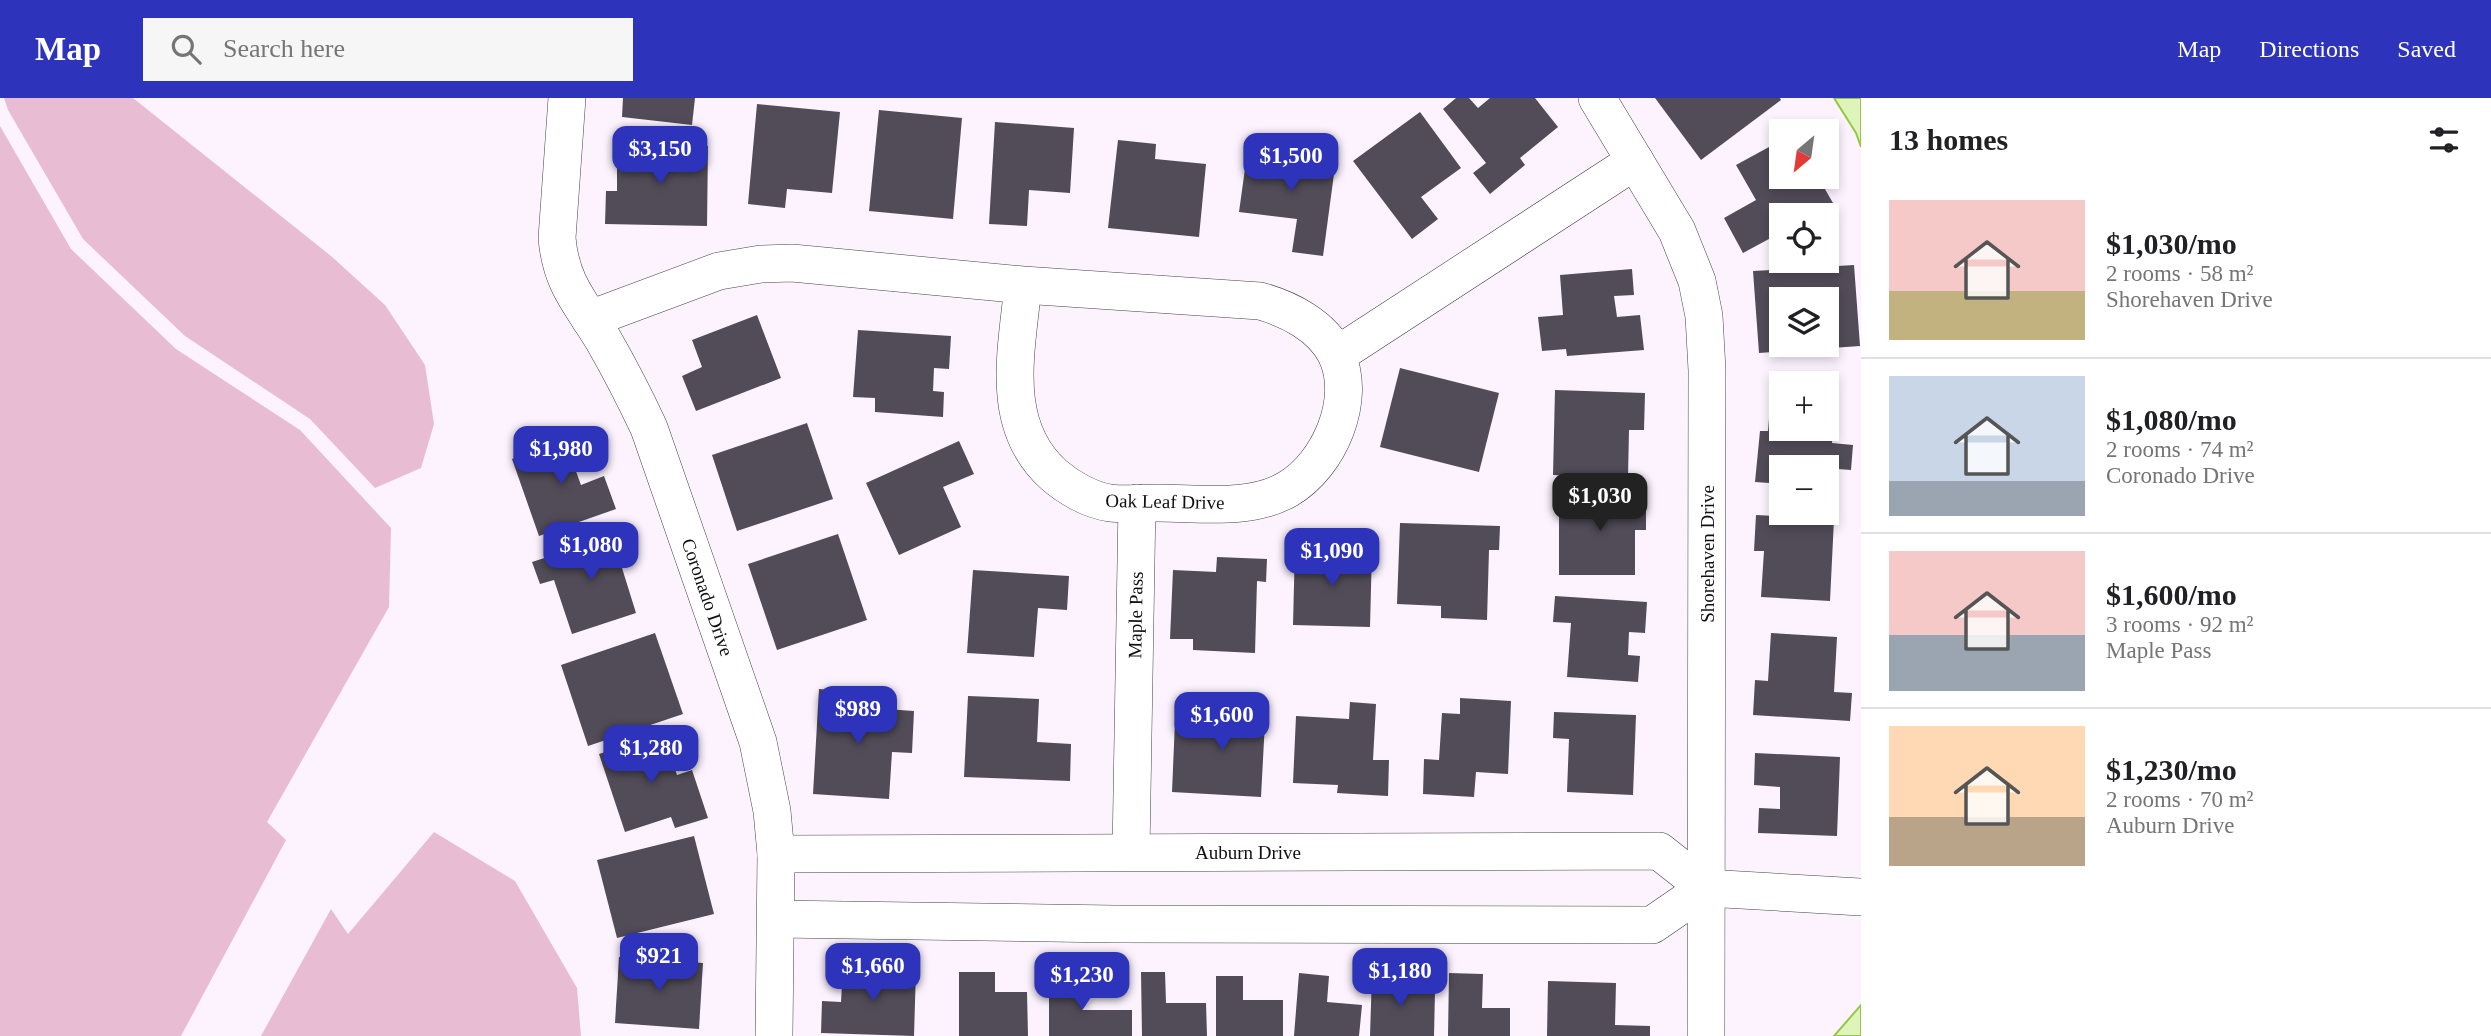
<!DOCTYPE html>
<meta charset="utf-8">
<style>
:root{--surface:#fff;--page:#f6f6f6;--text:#202124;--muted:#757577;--line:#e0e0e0;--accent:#2d33bb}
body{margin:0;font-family:Georgia,serif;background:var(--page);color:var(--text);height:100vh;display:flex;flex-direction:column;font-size:26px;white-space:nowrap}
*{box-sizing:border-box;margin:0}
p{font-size:23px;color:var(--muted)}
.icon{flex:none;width:38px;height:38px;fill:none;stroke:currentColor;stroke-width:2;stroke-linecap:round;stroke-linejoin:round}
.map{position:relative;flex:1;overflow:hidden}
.panel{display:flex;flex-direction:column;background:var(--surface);width:630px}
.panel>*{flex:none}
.needle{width:46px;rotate:209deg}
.fabs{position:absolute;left:1769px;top:21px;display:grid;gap:14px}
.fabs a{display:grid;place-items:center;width:70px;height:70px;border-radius:0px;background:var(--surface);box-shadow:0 4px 10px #0003;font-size:35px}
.price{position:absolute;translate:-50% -60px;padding:0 16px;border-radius:14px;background:var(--accent);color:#fff;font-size:23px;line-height:46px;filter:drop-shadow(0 2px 4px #0008)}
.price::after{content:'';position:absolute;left:50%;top:42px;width:21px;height:16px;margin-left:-10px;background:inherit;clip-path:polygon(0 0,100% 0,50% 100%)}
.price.on{background:#222;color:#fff}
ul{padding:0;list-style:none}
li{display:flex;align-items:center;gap:21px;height:175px;padding:0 28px}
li+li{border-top:2px solid var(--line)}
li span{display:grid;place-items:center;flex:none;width:196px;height:140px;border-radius:0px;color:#555}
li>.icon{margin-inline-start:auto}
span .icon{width:84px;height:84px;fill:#fffc;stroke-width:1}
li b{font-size:30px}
h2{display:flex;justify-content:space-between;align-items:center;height:84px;padding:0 28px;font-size:30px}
header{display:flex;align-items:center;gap:42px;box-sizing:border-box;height:98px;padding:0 35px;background:var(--accent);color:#fff}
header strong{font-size:33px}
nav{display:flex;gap:38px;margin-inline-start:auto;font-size:24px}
.search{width:490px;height:63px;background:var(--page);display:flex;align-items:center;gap:18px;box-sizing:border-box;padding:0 24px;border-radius:0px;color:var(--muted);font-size:26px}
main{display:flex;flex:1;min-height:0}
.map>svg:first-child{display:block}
.green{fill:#e8bdd4}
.water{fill:#def4ba;stroke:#93c844;stroke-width:2}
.building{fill:#514c58;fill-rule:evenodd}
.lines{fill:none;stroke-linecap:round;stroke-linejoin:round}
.street-casing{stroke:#434343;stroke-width:38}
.street{stroke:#fff;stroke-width:37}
.labels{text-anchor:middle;stroke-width:7;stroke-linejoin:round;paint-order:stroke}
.street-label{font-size:19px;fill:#101010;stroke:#fff}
</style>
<header>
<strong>Map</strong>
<div class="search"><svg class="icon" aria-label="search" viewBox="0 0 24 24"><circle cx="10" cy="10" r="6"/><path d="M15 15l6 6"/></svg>Search here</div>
<nav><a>Map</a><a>Directions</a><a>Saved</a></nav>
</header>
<main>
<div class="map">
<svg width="1861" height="938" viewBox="0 0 1861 938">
<rect width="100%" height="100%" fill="#fcf3fe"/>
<!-- green -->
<g class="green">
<polygon points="4,0 133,0 331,158 385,207 425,267 434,326 421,370 375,390 310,321 185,238 83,141 8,12"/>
<polygon points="0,28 71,151 176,251 300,332 391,430 389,509 267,724 286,742 181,938 0,938"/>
<polygon points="434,734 515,783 577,890 581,938 261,938 331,811 348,836"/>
</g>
<!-- water -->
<g class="water">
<polygon points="1834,0 1861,0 1861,49 1856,35"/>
<polygon points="1861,907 1861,938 1834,938"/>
</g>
<!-- building -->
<g class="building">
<polygon points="623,0 695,0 692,27 622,19"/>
<polygon points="1456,0 1469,0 1478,10 1490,0 1535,0 1558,29 1520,60 1525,67 1490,96 1473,75 1486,65 1443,11"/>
<polygon points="1655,0 1780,0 1781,2 1701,62"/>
<polygon points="757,6 840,14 832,95 787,91 785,110 748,106"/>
<polygon points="879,12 962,20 953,121 869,113"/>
<polygon points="1420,14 1461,70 1421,99 1438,121 1412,141 1353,63"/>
<polygon points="995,24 1074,30 1070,95 1029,92 1027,128 989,126"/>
<polygon points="1118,42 1156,46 1155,61 1206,66 1199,139 1108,130"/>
<polygon points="1782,42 1782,79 1818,79 1833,105 1812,117 1782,117 1782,134 1743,155 1724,120 1756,102 1736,67"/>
<polygon points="617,46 708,48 707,128 605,126 606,93 617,93"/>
<polygon points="1248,49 1336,61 1323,158 1292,154 1297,121 1239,114"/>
<path d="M1854,167l6,81 -101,7 -6,-82zM1782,201h45v46h-45z"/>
<polygon points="1632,171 1634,197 1614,198 1617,219 1640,217 1644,252 1567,258 1566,251 1542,253 1538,219 1563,217 1560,177"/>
<polygon points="757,217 781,280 696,313 682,278 702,269 692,242"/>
<polygon points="858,232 951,238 949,271 934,270 933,293 944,294 943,319 875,314 875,300 853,299"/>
<polygon points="1400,270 1499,295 1479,374 1380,349"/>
<polygon points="1772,285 1782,286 1782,331 1827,331 1827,290 1836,291 1832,345 1853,347 1851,372 1797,368 1782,369 1782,386 1755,384 1760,333 1768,333"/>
<polygon points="1555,292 1645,295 1644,332 1629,332 1628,379 1553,377"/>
<polygon points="807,325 833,401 737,433 712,357"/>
<polygon points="585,335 594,361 574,368 581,387 604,378 616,411 539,438 512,361"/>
<polygon points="959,343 974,376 943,389 961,429 899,457 866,385"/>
<polygon points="1559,395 1646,395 1646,432 1635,432 1635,477 1559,477"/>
<polygon points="1756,417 1834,421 1830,503 1761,499 1764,453 1754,453"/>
<polygon points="1400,425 1500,428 1499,452 1489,452 1487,522 1441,520 1441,508 1397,506"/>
<polygon points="622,435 633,467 622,470 636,515 572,536 554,482 540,486 532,464"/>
<polygon points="838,436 867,522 777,552 748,466"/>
<polygon points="1295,447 1320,448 1320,463 1341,463 1341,450 1372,451 1370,529 1293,527"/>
<polygon points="1217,459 1267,461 1266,484 1257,483 1255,555 1193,552 1193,541 1170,541 1173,472 1216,474"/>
<polygon points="973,472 1069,478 1067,512 1038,510 1034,559 967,555"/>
<polygon points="1555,498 1647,504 1645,535 1629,534 1628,557 1640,558 1638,584 1567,579 1571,525 1553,524"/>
<polygon points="655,535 683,616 588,648 561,567"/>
<polygon points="1771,535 1837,539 1834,594 1852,595 1850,623 1753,617 1755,582 1768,583"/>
<polygon points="819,591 858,594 857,609 914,613 912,655 892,654 889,701 813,696"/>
<polygon points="968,598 1039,601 1037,644 1071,646 1070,683 964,679"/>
<polygon points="1460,600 1511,603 1508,676 1476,674 1474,699 1423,696 1424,661 1439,662 1442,615 1460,616"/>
<polygon points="1219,602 1266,605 1261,699 1172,694 1175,623 1217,626"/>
<polygon points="1350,604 1376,606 1373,662 1389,662 1388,698 1337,695 1338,687 1293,685 1296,618 1349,621"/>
<polygon points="1554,614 1636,617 1633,697 1567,694 1569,641 1553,640"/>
<polygon points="663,635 677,677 692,672 708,720 675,730 671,719 625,734 599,656"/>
<polygon points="1755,655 1840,659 1837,738 1758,735 1759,710 1780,711 1780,689 1754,687"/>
<polygon points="694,738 714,816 617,840 597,762"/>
<polygon points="619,859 703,865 699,931 615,925"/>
<polygon points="843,869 916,871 914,938 821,935 822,903 841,904"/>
<polygon points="959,874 995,874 995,894 1027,894 1028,938 959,938"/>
<polygon points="1141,874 1165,874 1166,905 1206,905 1207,938 1142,938"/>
<polygon points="1299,875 1329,878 1327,904 1362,907 1359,938 1294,938"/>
<polygon points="1372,875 1404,876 1403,892 1435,893 1434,938 1370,938"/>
<polygon points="1449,875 1483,876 1482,910 1510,910 1510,938 1448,938"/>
<polygon points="1049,877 1082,877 1082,912 1132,912 1132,938 1049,938"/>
<polygon points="1216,878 1243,878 1243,902 1283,902 1283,938 1216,938"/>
<polygon points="1548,883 1616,885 1615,927 1650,928 1650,938 1547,938"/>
</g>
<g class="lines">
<defs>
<g id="street">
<path d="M567,0l-10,140c4,47 25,66 47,103 16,28 31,57 45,87l109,314 14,69 4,43 -2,182"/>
<polyline points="1597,0 1677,133 1697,183 1704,218 1707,272 1706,938"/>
<path d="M590,221l129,-48 42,-7 31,-1 231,22 237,16c29,8 62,25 76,53 22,45 -7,111 -48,135 -38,22 -87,14 -130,14 -15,0 -32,2 -48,0 -20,-3 -41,-15 -56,-28 -56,-50 -37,-125 -31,-190"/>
<polyline points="1337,257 1635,63"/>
<polyline points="1131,754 1137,405"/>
<polyline points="776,756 1659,753 1706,790 1861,799"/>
<polyline points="776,821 1114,826 1652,827 1706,790"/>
</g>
</defs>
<!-- street casing -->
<use href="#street" class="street-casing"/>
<!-- street -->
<use href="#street" class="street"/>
</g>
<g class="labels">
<!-- street labels -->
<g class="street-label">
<text transform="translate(1165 403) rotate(1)" y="7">Oak Leaf Drive</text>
<text transform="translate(1707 456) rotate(-90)" y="7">Shorehaven Drive</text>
<text transform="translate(708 499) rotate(71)" y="7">Coronado Drive</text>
<text transform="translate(1135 517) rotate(-89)" y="7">Maple Pass</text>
<text x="1248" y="761">Auburn Drive</text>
</g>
</g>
</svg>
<div class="fabs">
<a><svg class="needle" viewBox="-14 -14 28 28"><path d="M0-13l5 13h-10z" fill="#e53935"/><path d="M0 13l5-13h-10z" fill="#757577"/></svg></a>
<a><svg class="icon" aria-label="locate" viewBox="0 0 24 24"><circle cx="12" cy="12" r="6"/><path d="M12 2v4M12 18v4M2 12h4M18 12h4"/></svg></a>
<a><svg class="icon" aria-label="layers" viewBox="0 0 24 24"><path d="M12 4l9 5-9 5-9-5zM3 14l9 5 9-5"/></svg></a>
<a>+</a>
<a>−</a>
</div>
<b class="price" style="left:660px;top:88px">$3,150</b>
<b class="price" style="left:1291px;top:95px">$1,500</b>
<b class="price" style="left:561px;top:388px">$1,980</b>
<b class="price on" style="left:1600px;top:435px">$1,030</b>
<b class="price" style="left:591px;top:484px">$1,080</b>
<b class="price" style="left:1332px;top:490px">$1,090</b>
<b class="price" style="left:858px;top:648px">$989</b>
<b class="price" style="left:1222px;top:654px">$1,600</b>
<b class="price" style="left:651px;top:687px">$1,280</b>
<b class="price" style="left:659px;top:895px">$921</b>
<b class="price" style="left:873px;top:905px">$1,660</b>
<b class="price" style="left:1400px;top:910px">$1,180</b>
<b class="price" style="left:1082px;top:914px">$1,230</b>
</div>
<section class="panel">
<h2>13 homes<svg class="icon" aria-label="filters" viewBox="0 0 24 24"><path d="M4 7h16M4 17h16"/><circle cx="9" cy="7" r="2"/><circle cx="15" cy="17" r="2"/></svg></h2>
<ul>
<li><span style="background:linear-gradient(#f6c9c9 65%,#c2b280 0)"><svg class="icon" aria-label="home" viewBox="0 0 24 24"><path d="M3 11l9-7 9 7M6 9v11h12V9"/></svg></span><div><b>$1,030/mo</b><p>2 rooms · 58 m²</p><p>Shorehaven Drive</p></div></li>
<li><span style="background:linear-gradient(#c9d6e8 75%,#9aa5b1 0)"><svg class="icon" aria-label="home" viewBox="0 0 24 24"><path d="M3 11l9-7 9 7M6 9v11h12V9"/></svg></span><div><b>$1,080/mo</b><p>2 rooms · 74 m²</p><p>Coronado Drive</p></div></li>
<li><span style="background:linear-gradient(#f6c9c9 60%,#9aa5b1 0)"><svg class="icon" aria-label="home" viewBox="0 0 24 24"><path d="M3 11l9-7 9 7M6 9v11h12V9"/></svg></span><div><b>$1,600/mo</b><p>3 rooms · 92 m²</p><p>Maple Pass</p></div></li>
<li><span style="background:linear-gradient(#ffd9b3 65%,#b9a48a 0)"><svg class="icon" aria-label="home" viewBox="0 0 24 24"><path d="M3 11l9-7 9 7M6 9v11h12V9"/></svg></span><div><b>$1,230/mo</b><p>2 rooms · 70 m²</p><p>Auburn Drive</p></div></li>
</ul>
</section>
</main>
